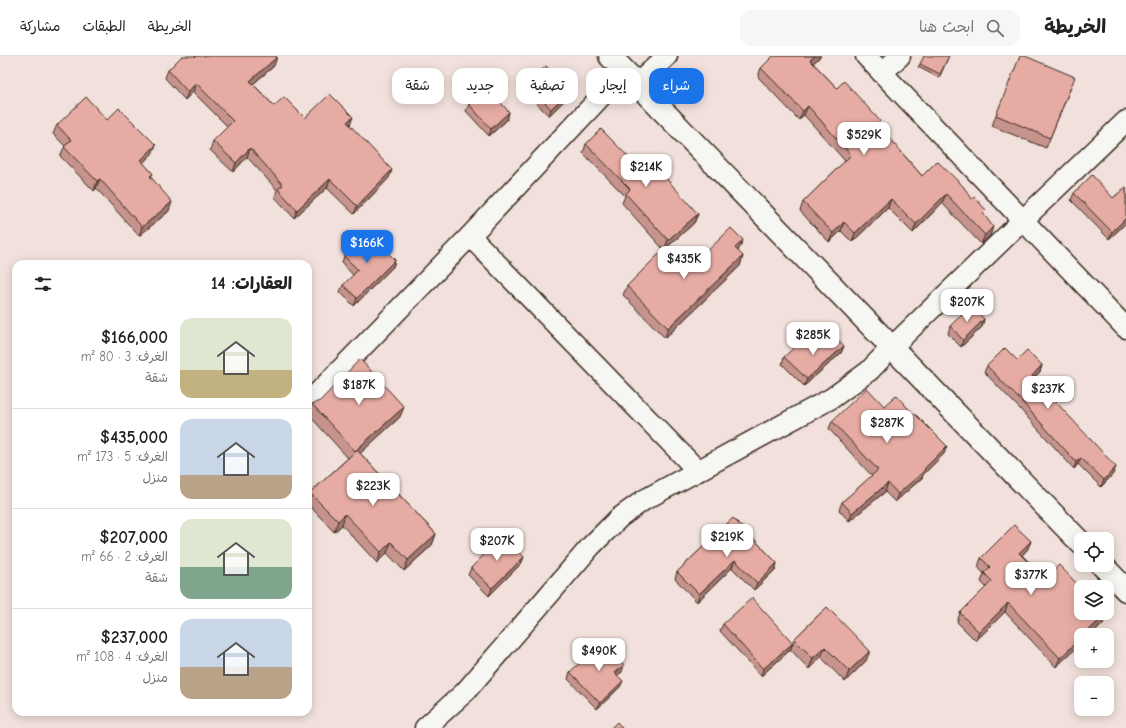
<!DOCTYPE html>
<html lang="ar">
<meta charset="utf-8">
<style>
:root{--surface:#fff;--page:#f6f6f6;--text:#222;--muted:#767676;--line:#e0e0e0;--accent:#1a73e8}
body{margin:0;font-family:"Comic Neue","Playpen Sans Arabic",sans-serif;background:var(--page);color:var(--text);direction:rtl;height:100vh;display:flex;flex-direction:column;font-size:15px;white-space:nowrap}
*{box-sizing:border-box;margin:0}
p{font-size:13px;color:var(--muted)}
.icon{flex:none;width:22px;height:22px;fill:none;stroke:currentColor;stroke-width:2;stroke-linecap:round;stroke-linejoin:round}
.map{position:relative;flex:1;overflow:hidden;direction:ltr}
.drawer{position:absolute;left:12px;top:204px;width:300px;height:456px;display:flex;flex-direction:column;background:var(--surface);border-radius:12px;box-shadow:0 2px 10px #0003;direction:rtl}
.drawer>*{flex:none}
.guide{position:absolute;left:324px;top:12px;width:380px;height:36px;direction:rtl;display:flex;gap:8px}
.controls{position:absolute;left:1074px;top:476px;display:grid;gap:8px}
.controls a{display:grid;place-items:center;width:40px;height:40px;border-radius:8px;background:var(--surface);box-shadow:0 2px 10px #0003;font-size:20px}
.price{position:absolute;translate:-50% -34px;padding:0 9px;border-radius:8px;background:#fff;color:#222;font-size:13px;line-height:26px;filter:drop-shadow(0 1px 2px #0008)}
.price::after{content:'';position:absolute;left:50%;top:24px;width:12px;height:9px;margin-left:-6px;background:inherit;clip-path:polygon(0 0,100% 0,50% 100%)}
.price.active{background:var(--accent);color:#fff}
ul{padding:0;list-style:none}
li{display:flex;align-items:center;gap:12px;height:100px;padding:0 20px}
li+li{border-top:1px solid var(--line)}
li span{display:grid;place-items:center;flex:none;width:112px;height:80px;border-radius:12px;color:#555}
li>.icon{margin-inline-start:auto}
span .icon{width:48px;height:48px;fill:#fffc;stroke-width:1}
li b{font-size:17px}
h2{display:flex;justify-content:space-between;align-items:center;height:48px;padding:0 20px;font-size:17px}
.pill{padding:0 14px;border-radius:12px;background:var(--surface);box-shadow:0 2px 10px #0003;font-size:14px;line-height:36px}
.pill.active{background:var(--accent);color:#fff}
header{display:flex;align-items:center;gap:24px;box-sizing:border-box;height:56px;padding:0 20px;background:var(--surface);border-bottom:1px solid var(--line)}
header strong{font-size:19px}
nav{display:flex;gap:22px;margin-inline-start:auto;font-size:14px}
.search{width:280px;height:36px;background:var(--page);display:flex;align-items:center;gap:10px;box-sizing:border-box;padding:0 14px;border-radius:12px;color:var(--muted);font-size:15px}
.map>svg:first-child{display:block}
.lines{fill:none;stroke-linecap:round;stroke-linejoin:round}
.minor-casing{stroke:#3b2a1e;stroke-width:23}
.tertiary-casing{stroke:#3b2a1e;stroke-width:25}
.minor{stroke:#f6f6f2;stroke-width:20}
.tertiary{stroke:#f6f6f2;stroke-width:22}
.wall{fill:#c6948d;stroke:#3b2a1e}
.shaded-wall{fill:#a17873;stroke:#3b2a1e}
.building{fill:#e6aca4;stroke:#3b2a1e}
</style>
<header>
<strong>الخريطة</strong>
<div class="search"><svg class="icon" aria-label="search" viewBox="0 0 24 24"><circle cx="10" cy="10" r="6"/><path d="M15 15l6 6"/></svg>ابحث هنا</div>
<nav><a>الخريطة</a><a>الطبقات</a><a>مشاركة</a></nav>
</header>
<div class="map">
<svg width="1126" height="672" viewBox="0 0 1126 672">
<rect width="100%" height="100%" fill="#f1e0db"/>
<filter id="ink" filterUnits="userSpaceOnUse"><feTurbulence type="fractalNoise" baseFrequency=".025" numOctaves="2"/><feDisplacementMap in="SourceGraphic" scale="8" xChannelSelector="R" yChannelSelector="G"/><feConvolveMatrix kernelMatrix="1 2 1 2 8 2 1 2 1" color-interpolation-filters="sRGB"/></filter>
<g filter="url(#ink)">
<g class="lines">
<defs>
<g id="minor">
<polyline points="866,0 1126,272"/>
<polyline points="882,17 900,0"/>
<polyline points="637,28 667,0"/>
<polyline points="470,180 698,415"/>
<polyline points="308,347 470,180 625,15"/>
<polyline points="425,672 465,636 591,490 619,462 644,444 832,342 869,315 892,291 1023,164 1126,65"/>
</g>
<g id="tertiary">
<polyline points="610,0 1081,487"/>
<polyline points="1102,509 1126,534"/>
</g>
</defs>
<!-- minor casing -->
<use href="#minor" class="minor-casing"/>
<!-- tertiary casing -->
<use href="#tertiary" class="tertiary-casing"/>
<!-- minor -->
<use href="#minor" class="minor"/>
<!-- tertiary -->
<use href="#tertiary" class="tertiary"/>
</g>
<!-- wall -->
<g class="wall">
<polygon points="773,0 821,0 813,7 837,32 879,70 922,120 984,159 990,180 981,188 942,147 913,177 888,152 852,186 841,175 829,186 800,155 803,146 845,105 804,59 799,64 758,21 761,12"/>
<polygon points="196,1 274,10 253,28 274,50 305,62 350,69 389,122 354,158 327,132 294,162 275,141 277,134 247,101 233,116 210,94 213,85 228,71 193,36 185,44 165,22 168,14"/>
<polygon points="948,2 939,22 918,11 920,8"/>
<polygon points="527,28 570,35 567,42 549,60 524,35"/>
<polygon points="1071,31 1046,92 992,70 996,59"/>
<polygon points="469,48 509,56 507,64 489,80 466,55"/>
<polygon points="107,64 152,98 143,107 153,118 151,121 169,155 139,180 96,132 94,135 60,100 65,90 53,78 57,69"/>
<polygon points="586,88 646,119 698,158 694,167 664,194 622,147 625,140 583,97"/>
<polygon points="1126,131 1126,167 1109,183 1071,144 1074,137 1113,142"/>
<polygon points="739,193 738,195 743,200 740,210 665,282 623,239 627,230 682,220"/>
<polygon points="344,200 395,204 393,211 354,250 340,236 343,229 353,219 342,207"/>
<polygon points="984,263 982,271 961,291 948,278 950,270"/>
<polygon points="844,290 841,297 804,330 782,308 784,301 814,294"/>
<polygon points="1017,304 1042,309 1040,316 1034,322 1113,418 1101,431 1078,408 1074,413 1020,353 984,316 987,310"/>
<polygon points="312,348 400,361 360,397 436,478 432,489 404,515 387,497 377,507 342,469 334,476 308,448 308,444 310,437 348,402 308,358"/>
<polygon points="884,350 944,398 923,419 922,422 895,446 885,436 849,465 839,454 842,446 872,420 829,373 832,365"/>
<polygon points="733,462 777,507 775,514 754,534 732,512 697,546 675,523 677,516"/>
<polygon points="1031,485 1027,494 1022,499 1044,522 1103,568 1091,579 1081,579 1056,611 1005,556 976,585 957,566 960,557 986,531 981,526 984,518 978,511 981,502"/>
<polygon points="524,501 521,508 489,540 468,519 471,512"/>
<polygon points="827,551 866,605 845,626 821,601 809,613 790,593 794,583"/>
<polygon points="723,568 793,587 790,594 761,620 720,575"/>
<polygon points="570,616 622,616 617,619 620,631 597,653 568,623"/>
</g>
<!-- shaded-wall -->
<g class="shaded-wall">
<polygon points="815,0 821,0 807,13 810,4"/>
<polygon points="277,1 274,10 247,33 250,25"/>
<polygon points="196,27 193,36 185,44 188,36"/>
<polygon points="570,35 567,42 549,60 551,53"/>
<polygon points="808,50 804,59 799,64 803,55"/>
<polygon points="509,56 507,64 489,80 491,73"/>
<polygon points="353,61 350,69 344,75 347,66"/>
<polygon points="156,89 152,98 137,113 141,104"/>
<polygon points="250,92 247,101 233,116 236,107"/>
<polygon points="392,114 389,122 354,158 357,150"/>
<polygon points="100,123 96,132 94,135 97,125"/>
<polygon points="330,123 327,132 294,162 297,154"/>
<polygon points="946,138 942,147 913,177 916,168"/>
<polygon points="891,143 888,152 852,186 855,177"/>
<polygon points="172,146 169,155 139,180 142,171"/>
<polygon points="698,158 694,167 664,194 668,184"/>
<polygon points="1126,162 1126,167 1109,183 1112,176"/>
<polygon points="844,166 841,175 829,186 833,177"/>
<polygon points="993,171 990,180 981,188 985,179"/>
<polygon points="743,184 739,193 732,201 735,192"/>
<polygon points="743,200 740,210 665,282 668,272"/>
<polygon points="395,204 393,211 354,250 357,242"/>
<polygon points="984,263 982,271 961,291 963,284"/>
<polygon points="844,290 841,297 804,330 807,323"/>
<polygon points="1042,309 1040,316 1029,326 1032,320"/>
<polygon points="404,351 400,361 352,405 355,395"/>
<polygon points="947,390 944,398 923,419 922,422 895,446 898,438"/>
<polygon points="1081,402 1078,408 1074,413 1076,406"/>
<polygon points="1116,411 1113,418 1101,431 1104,424"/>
<polygon points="888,427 885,436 849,465 852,457"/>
<polygon points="345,458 342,469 334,476 338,465"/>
<polygon points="436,478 432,489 404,515 408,504"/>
<polygon points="1031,485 1027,494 1016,506 1019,497"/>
<polygon points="391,486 387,497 377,507 381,496"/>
<polygon points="524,501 521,508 489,540 492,532"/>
<polygon points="735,504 732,512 697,546 699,538"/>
<polygon points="777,507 775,514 754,534 757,527"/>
<polygon points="1008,547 1005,556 976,585 979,576"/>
<polygon points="1106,558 1103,568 1091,579 1084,579"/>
<polygon points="1081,582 1081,588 1056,611 1060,602"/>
<polygon points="793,587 790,594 761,620 763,613"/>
<polygon points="825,591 821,601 809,613 813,602"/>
<polygon points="870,595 866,605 845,626 849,615"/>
<polygon points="624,609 622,616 612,623 615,617"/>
<polygon points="623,625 620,631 597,653 600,647"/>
</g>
<!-- building -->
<g class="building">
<polygon points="182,0 195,0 196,1 197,0 276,0 277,1 250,25 274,50 284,41 305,62 330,38 353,61 347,66 392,114 357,150 330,123 297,154 278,133 283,129 250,92 236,107 213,85 233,65 196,27 188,36 168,14"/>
<polygon points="773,0 815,0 810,4 837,32 844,25 880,65 877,68 922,120 937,105 963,130 972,143 974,141 986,154 983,157 993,171 985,179 946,138 916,168 891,143 855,177 844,166 833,177 803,146 851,99 808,50 803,55 761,12"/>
<polygon points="924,0 949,0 940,18 920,8"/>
<polygon points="1020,0 1025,0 1075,21 1050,82 996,59"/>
<polygon points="546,10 570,35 551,53 527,28"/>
<polygon points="487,31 509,56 491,73 469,48"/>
<polygon points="86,41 107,64 119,52 156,89 141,104 153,118 150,120 172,146 142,171 100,123 97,125 64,91 71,84 57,69"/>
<polygon points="601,73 646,119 656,111 698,158 668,184 626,138 630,133 586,88"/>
<polygon points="1092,119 1113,142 1126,131 1126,162 1112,176 1074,137"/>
<polygon points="731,172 743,184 735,192 743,200 668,272 627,230 660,197 682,220"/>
<polygon points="368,177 395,204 357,242 343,229 358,214 344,200"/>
<polygon points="971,250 984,263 963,284 950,270"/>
<polygon points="833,278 844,290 807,323 784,301 803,283 814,294"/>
<polygon points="1005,292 1017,304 1027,294 1042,309 1032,320 1116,411 1104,424 1081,402 1076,406 1023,347 987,310"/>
<polygon points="360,303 404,351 355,395 312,348 320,345"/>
<polygon points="867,332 884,350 896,339 914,359 915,358 947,390 924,413 925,414 898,438 888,427 852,457 842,446 878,414 832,365"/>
<polygon points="357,394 436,478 408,504 391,486 381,496 345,458 338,465 310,437"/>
<polygon points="733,462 777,507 757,527 735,504 699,538 677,516"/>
<polygon points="1014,469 1031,485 1019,497 1044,522 1059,509 1081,532 1081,557 1105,557 1106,558 1084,579 1081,579 1081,582 1060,602 1008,547 979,576 960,557 992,525 984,517 990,511 981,502"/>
<polygon points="502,480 524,501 492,532 471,512"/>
<polygon points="752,542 793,587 763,613 723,568"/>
<polygon points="827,551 870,595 849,615 825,591 813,602 794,583"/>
<polygon points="603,585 624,609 615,617 623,625 600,647 570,616"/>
<polygon points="617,666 622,672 611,672"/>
</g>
</g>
</svg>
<div class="controls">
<a><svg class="icon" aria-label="locate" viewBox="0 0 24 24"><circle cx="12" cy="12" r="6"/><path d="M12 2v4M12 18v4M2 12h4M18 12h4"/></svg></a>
<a><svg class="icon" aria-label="layers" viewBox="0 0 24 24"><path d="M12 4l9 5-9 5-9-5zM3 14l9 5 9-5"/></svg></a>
<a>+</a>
<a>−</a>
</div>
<b class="price" style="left:864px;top:100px">$529K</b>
<b class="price" style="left:646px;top:132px">$214K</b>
<b class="price active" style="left:367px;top:208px">$166K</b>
<b class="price" style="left:684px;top:224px">$435K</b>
<b class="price" style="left:967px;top:267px">$207K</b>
<b class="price" style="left:813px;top:300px">$285K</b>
<b class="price" style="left:359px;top:350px">$187K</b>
<b class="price" style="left:1048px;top:354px">$237K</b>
<b class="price" style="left:887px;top:388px">$287K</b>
<b class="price" style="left:373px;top:451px">$223K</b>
<b class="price" style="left:727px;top:502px">$219K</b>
<b class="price" style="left:497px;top:506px">$207K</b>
<b class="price" style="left:1031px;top:540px">$377K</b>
<b class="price" style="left:599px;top:616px">$490K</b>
<div class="guide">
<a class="pill active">شراء</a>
<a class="pill">إيجار</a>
<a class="pill">تصفية</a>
<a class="pill">جديد</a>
<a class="pill">شقة</a>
</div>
<section class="drawer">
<h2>العقارات: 14<svg class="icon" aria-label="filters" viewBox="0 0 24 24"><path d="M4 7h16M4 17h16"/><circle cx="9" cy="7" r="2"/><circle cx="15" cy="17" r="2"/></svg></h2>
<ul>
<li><span style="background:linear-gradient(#dfe7d0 65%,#c2b280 0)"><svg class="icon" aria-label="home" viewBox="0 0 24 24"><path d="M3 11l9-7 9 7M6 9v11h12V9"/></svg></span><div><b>$166,000</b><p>الغرف: 3 · 80 m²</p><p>شقة</p></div></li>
<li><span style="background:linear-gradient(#c9d6e8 70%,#b9a48a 0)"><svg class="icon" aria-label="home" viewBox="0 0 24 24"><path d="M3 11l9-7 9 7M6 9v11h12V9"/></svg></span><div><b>$435,000</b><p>الغرف: 5 · 173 m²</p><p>منزل</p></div></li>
<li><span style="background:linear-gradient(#dfe7d0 60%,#7fa58c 0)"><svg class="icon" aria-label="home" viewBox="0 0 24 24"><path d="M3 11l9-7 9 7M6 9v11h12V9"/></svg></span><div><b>$207,000</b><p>الغرف: 2 · 66 m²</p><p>شقة</p></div></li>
<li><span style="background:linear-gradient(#c9d6e8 60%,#b9a48a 0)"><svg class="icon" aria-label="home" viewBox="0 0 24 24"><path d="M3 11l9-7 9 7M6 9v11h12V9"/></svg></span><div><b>$237,000</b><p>الغرف: 4 · 108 m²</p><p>منزل</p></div></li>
</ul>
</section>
</div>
